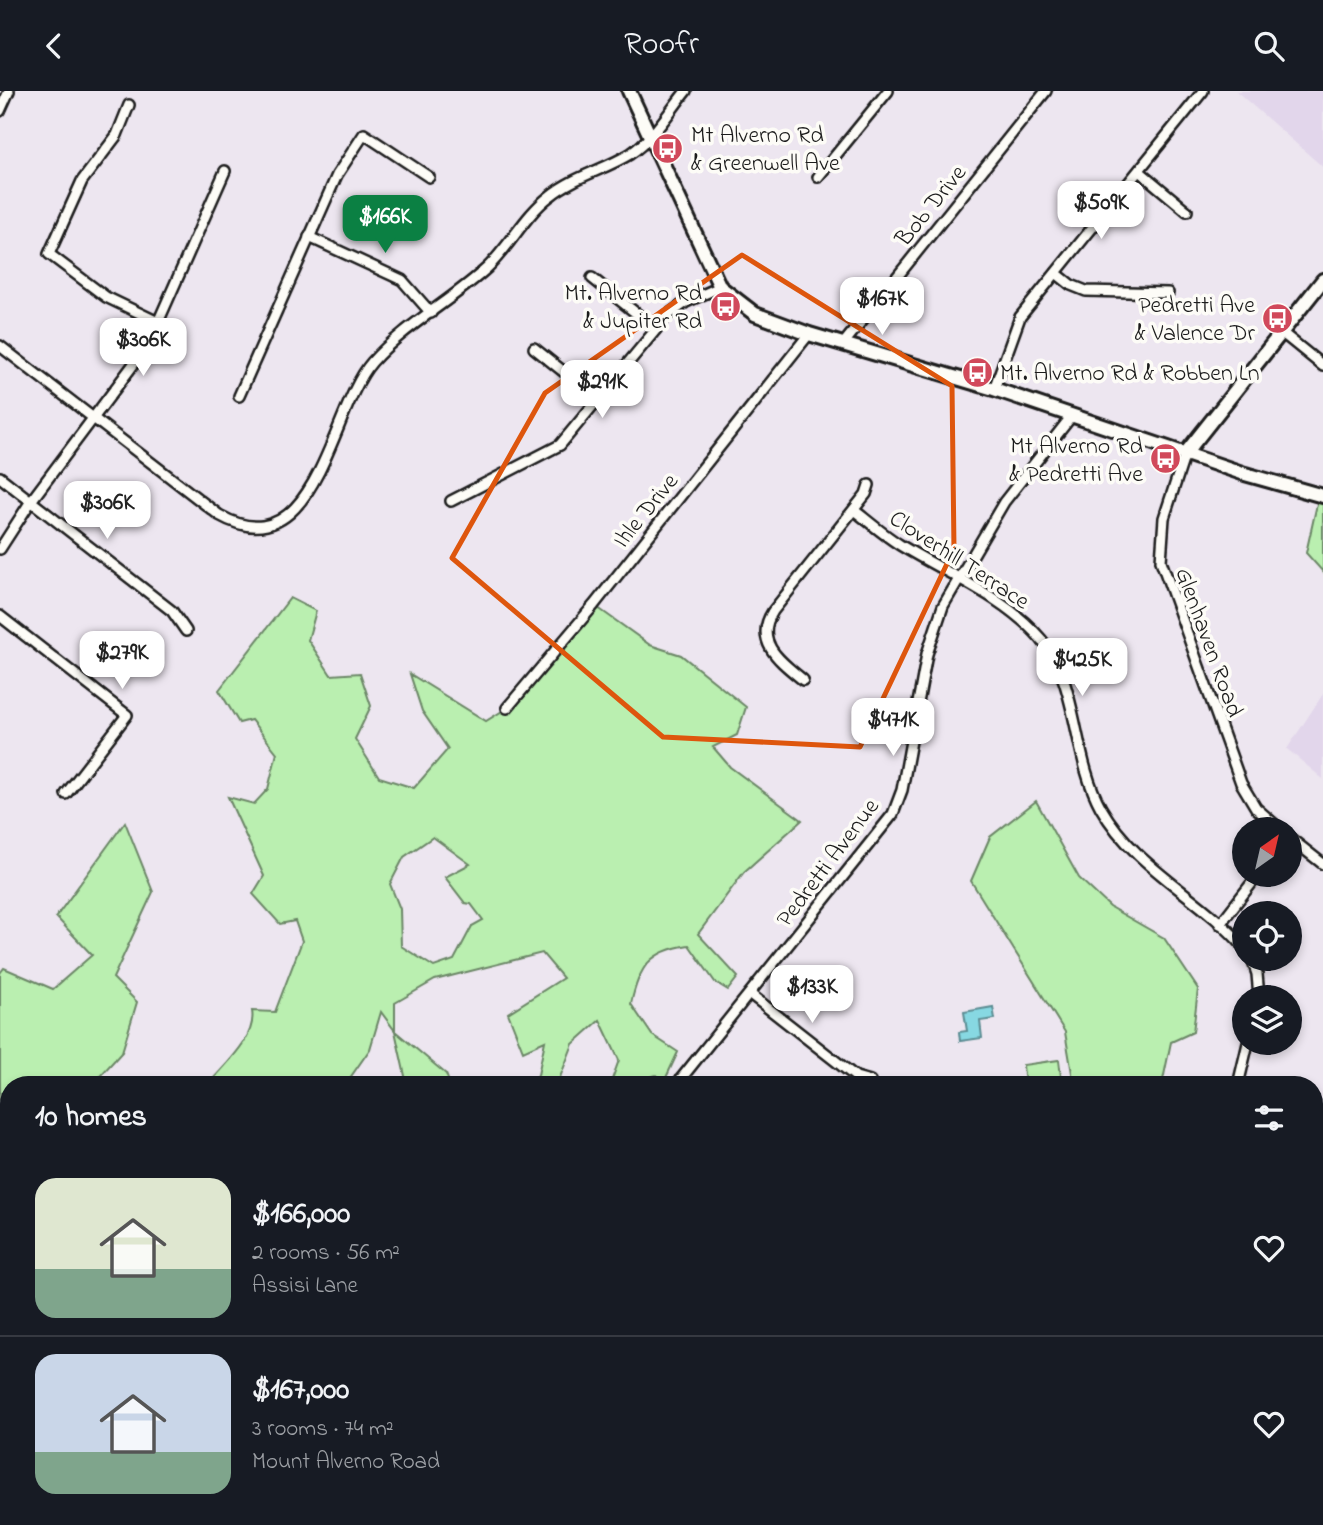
<!DOCTYPE html>
<meta charset="utf-8">
<style>
:root{--surface:#171b24;--page:#242831;--text:#f1f3f6;--muted:#9ea1a6;--line:#363941;--accent:#0b8043}
body{margin:0;font-family:"Indie Flower",sans-serif;background:var(--page);color:var(--text);height:100vh;display:flex;flex-direction:column;font-size:26px;white-space:nowrap}
*{box-sizing:border-box;margin:0}
p{font-size:23px;color:var(--muted)}
.icon{flex:none;width:38px;height:38px;fill:none;stroke:currentColor;stroke-width:2;stroke-linecap:round;stroke-linejoin:round}
.map{position:relative;flex:1;overflow:hidden}
.sheet{position:absolute;left:0px;top:985px;width:1323px;height:450px;display:flex;flex-direction:column;background:var(--surface);border-radius:28px 28px 0 0;box-shadow:0 4px 10px #0003}
.sheet>*{flex:none}
.needle{width:46px;rotate:34deg}
.controls{position:absolute;left:1232px;top:726px;display:grid;gap:14px}
.controls a{display:grid;place-items:center;width:70px;height:70px;border-radius:50%;background:var(--surface);box-shadow:0 4px 10px #0003;font-size:35px}
.price{position:absolute;translate:-50% -60px;padding:0 16px;border-radius:14px;background:#fff;color:#222;font-size:23px;line-height:46px;filter:drop-shadow(0 2px 4px #0008)}
.price::after{content:'';position:absolute;left:50%;top:42px;width:21px;height:16px;margin-left:-10px;background:inherit;clip-path:polygon(0 0,100% 0,50% 100%)}
.price.current{background:var(--accent);color:#fff}
ul{padding:0;list-style:none}
li{display:flex;align-items:center;gap:21px;height:175px;padding:0 35px}
li+li{border-top:2px solid var(--line)}
li span{display:grid;place-items:center;flex:none;width:196px;height:140px;border-radius:21px;color:#555}
li>.icon{margin-inline-start:auto}
span .icon{width:84px;height:84px;fill:#fffc;stroke-width:1}
li b{font-size:30px}
h2{display:flex;justify-content:space-between;align-items:center;height:84px;padding:0 35px;font-size:30px}
header{display:flex;justify-content:space-between;align-items:center;height:91px;padding:0 35px;background:var(--surface);font-size:32px;font-weight:600}
.map>svg:first-child{display:block}
.built{fill:#e2d6eb}
.green{fill:#baefb0;stroke:#6b8666;stroke-width:2;fill-rule:evenodd}
.water{fill:#87d8e2;stroke:#5c8d93;stroke-width:2}
.lines{fill:none;stroke-linecap:round;stroke-linejoin:round}
.street-casing{stroke:#1c1c1c;stroke-width:14}
.secondary-casing{stroke:#1c1c1c;stroke-width:18}
.street{stroke:#fdfcf7;stroke-width:9}
.secondary{stroke:#fdfcf7;stroke-width:12}
.marked{fill:none;stroke:#de560d;stroke-width:5;stroke-linejoin:round}
.labels{text-anchor:middle;stroke-width:7;stroke-linejoin:round;paint-order:stroke}
.poi-label{font-size:24px;fill:#1c1c1c;stroke:#fdfcf7;text-anchor:end}
.street-label{font-size:24px;fill:#1c1c1c;stroke:#fdfcf7}
</style>
<header><svg class="icon" aria-label="back" viewBox="0 0 24 24"><path d="M15 5l-7 7 7 7"/></svg>Roofr<svg class="icon" aria-label="search" viewBox="0 0 24 24"><circle cx="10" cy="10" r="6"/><path d="M15 15l6 6"/></svg></header>
<div class="map">
<svg width="1323" height="1434" viewBox="0 0 1323 1434">
<rect width="100%" height="100%" fill="#ede6f0"/>
<filter id="ink" filterUnits="userSpaceOnUse"><feTurbulence type="fractalNoise" baseFrequency=".0143" numOctaves="2"/><feDisplacementMap in="SourceGraphic" scale="14" xChannelSelector="R" yChannelSelector="G"/><feConvolveMatrix kernelMatrix="1 2 1 2 8 2 1 2 1" color-interpolation-filters="sRGB"/></filter>
<g filter="url(#ink)">
<!-- built -->
<g class="built">
<polygon points="1236,0 1323,0 1323,76"/>
<polygon points="1323,603 1323,688 1287,658"/>
</g>
<!-- green -->
<g class="green">
<polygon points="1319,404 1323,405 1323,481 1306,462"/>
<path d="M290,507l26,13 -8,29 23,35 29,-2 11,33 -16,33 24,38 35,11 34,-39 -26,-38 -12,-37 76,47 21,-13 87,-103 56,40 31,10 65,52 -9,28 -24,12 17,20 72,53 -58,52 -46,62 40,43 -10,13 -13,-8 -26,-37c-40,6 -50,22 -58,59l21,31 26,17 -14,30 -8,-7 -10,3v7h-36l9,-25 -19,-40 -27,24 -16,41h-28l9,-10 7,-34 -22,10 -15,-38 55,-35 -21,-25 -107,27 -40,23v28l51,43 4,11h-43l-12,-54 -14,-19 -11,37 -25,36h-137c16,-20 49,-47 44,-74l23,1 27,-71 -7,-20 -15,3 -27,-30 11,-18 -36,-79 26,7 14,-15 9,-36 -26,-33 -12,3 -20,-33zM433,746l37,27 -25,13 20,26 6,1 12,16 -11,6 -18,34 -20,7 -33,-21 -1,-37 -10,-25 14,-27z"/>
<polygon points="1036,710 1079,787 1110,816 1164,847 1198,898 1193,941 1171,951 1163,989 1166,994 1074,994 1065,941 971,790 990,746"/>
<polygon points="125,731 153,801 113,887 137,911 122,961 92,994 9,994 9,1426 298,1426 297,1434 0,1433 0,882 4,877 53,898 92,864 56,826"/>
<polygon points="1059,969 1062,994 1025,994 1023,974"/>
<polygon points="710,1426 1063,1426 1060,1434 722,1434"/>
</g>
<!-- water -->
<polygon class="water" points="993,916 995,928 980,930 982,947 960,950 959,941 967,940 964,921"/>
<g class="lines">
<defs>
<g id="street">
<polyline points="129,14 117,44 82,90 49,163 106,206 158,231"/>
<polyline points="0,20 9,0"/>
<polyline points="1139,80 1187,120"/>
<polyline points="818,86 888,0"/>
<polyline points="309,146 402,189 431,222"/>
<polyline points="1056,182 1071,194 1086,200 1168,202"/>
<polyline points="592,187 656,238"/>
<polyline points="1281,241 1323,275"/>
<polyline points="844,252 1046,0"/>
<path d="M0,255l219,169c97,55 111,-105 153,-153 33,-37 79,-61 115,-94 23,-22 38,-53 63,-72 23,-19 54,-26 80,-42 23,-15 39,-42 56,-63"/>
<polyline points="534,257 599,309"/>
<polyline points="994,298 1020,226 1203,0"/>
<polyline points="239,305 337,84 364,43 429,86"/>
<polyline points="1185,363 1164,427 1161,470 1241,692 1256,717 1280,738"/>
<polyline points="0,386 172,520 186,540"/>
<polyline points="451,410 560,354 668,224 686,211 720,196"/>
<path d="M854,419c15,12 30,25 46,35 47,29 104,51 141,94 38,44 31,117 60,169 35,61 99,88 143,139"/>
<polyline points="0,458 31,410 148,254 225,80"/>
<polyline points="0,525 127,624 66,703"/>
<path d="M803,589c-23,-19 -50,-38 -30,-69l93,-117 3,-9"/>
<polyline points="507,617 594,514 809,243"/>
<polyline points="1290,747 1323,773"/>
<polyline points="1220,833 1258,784"/>
<polyline points="1252,868 1257,883 1259,906"/>
<polyline points="750,903 856,986 870,990"/>
<polyline points="676,994 893,723 902,699 927,563 943,515 1004,411 1071,326"/>
<polyline points="1238,994 1248,952"/>
<polyline points="1314,1188 1323,1195"/>
<polyline points="1314,1276 1323,1263"/>
<polyline points="1214,1434 1216,1426"/>
</g>
<g id="secondary">
<polyline points="629,0 720,196 755,223 809,243 994,298 1245,383 1323,405"/>
<polyline points="1185,363 1323,189"/>
</g>
</defs>
<!-- street casing -->
<use href="#street" class="street-casing"/>
<!-- secondary casing -->
<use href="#secondary" class="secondary-casing"/>
<!-- street -->
<use href="#street" class="street"/>
<!-- secondary -->
<use href="#secondary" class="secondary"/>
</g>
</g>
<!-- marked area -->
<path class="marked" d="M742,164l210,131 2,163 -94,198 -197,-10 -211,-179 93,-165z"/>
<!-- icons -->
<defs>
<symbol id="bus-disc" viewBox="-11 -11 22 22"><circle r="9.5" fill="#d1495b" stroke="#fdfcf7"/><path d="M-5-6H5V4H4V6H2V4H-2V6H-4V4H-5ZM-3.5-4V0h7V-4ZM-3.5 1.2v1.5H-2V1.2ZM2 1.2v1.5H3.5V1.2Z" fill="#fff"/></symbol>
</defs>
<g fill-rule="evenodd">
<use href="#bus-disc" x="650" y="40" width="35" height="35"/>
<use href="#bus-disc" x="708" y="198" width="35" height="35"/>
<use href="#bus-disc" x="1260" y="210" width="35" height="35"/>
<use href="#bus-disc" x="960" y="264" width="35" height="35"/>
<use href="#bus-disc" x="1148" y="350" width="35" height="35"/>
</g>
<g class="labels">
<!-- poi labels -->
<g class="poi-label">
<text x="691" y="51" text-anchor="start">Mt Alverno Rd<tspan x="691" dy="28">&amp; Greenwell Ave</tspan></text>
<text x="702" y="209">Mt. Alverno Rd<tspan x="702" dy="28">&amp; Jupiter Rd</tspan></text>
<text x="1255" y="221">Pedretti Ave<tspan x="1255" dy="28">&amp; Valence Dr</tspan></text>
<text x="1000" y="289" text-anchor="start">Mt. Alverno Rd &amp; Robben Ln</text>
<text x="1143" y="362">Mt Alverno Rd<tspan x="1143" dy="28">&amp; Pedretti Ave</tspan></text>
</g>
<!-- street labels -->
<g class="street-label">
<text transform="translate(930 114) rotate(-51)" y="8">Bob Drive</text>
<text transform="translate(645 419) rotate(-51)" y="8">Ihle Drive</text>
<text transform="translate(960 468) rotate(33)" y="8">Cloverhill Terrace</text>
<text transform="translate(1210 551) rotate(70)" y="8">Glenhaven Road</text>
<text transform="translate(827 771) rotate(-53)" y="8">Pedretti Avenue</text>
</g>
</g>
</svg>
<div class="controls">
<a><svg class="needle" viewBox="-14 -14 28 28"><path d="M0-13l5 13h-10z" fill="#e53935"/><path d="M0 13l5-13h-10z" fill="#9ea1a6"/></svg></a>
<a><svg class="icon" aria-label="locate" viewBox="0 0 24 24"><circle cx="12" cy="12" r="6"/><path d="M12 2v4M12 18v4M2 12h4M18 12h4"/></svg></a>
<a><svg class="icon" aria-label="layers" viewBox="0 0 24 24"><path d="M12 4l9 5-9 5-9-5zM3 14l9 5 9-5"/></svg></a>
</div>
<b class="price" style="left:1101px;top:150px">$509K</b>
<b class="price current" style="left:385px;top:164px">$166K</b>
<b class="price" style="left:882px;top:246px">$167K</b>
<b class="price" style="left:143px;top:287px">$306K</b>
<b class="price" style="left:602px;top:329px">$291K</b>
<b class="price" style="left:107px;top:450px">$306K</b>
<b class="price" style="left:122px;top:600px">$279K</b>
<b class="price" style="left:1082px;top:607px">$425K</b>
<b class="price" style="left:893px;top:667px">$471K</b>
<b class="price" style="left:812px;top:934px">$133K</b>
<section class="sheet">
<h2>10 homes<svg class="icon" aria-label="filters" viewBox="0 0 24 24"><path d="M4 7h16M4 17h16"/><circle cx="9" cy="7" r="2"/><circle cx="15" cy="17" r="2"/></svg></h2>
<ul>
<li><span style="background:linear-gradient(#dfe7d0 65%,#7fa58c 0)"><svg class="icon" aria-label="home" viewBox="0 0 24 24"><path d="M3 11l9-7 9 7M6 9v11h12V9"/></svg></span><div><b>$166,000</b><p>2 rooms · 56 m²</p><p>Assisi Lane</p></div><svg class="icon" aria-label="heart" viewBox="0 0 24 24"><path d="M12 20l-8-8c-3-5 5-10 8-4 3-6 11-1 8 4z"/></svg></li>
<li><span style="background:linear-gradient(#c9d6e8 70%,#7fa58c 0)"><svg class="icon" aria-label="home" viewBox="0 0 24 24"><path d="M3 11l9-7 9 7M6 9v11h12V9"/></svg></span><div><b>$167,000</b><p>3 rooms · 74 m²</p><p>Mount Alverno Road</p></div><svg class="icon" aria-label="heart" viewBox="0 0 24 24"><path d="M12 20l-8-8c-3-5 5-10 8-4 3-6 11-1 8 4z"/></svg></li>
</ul>
</section>
</div>
